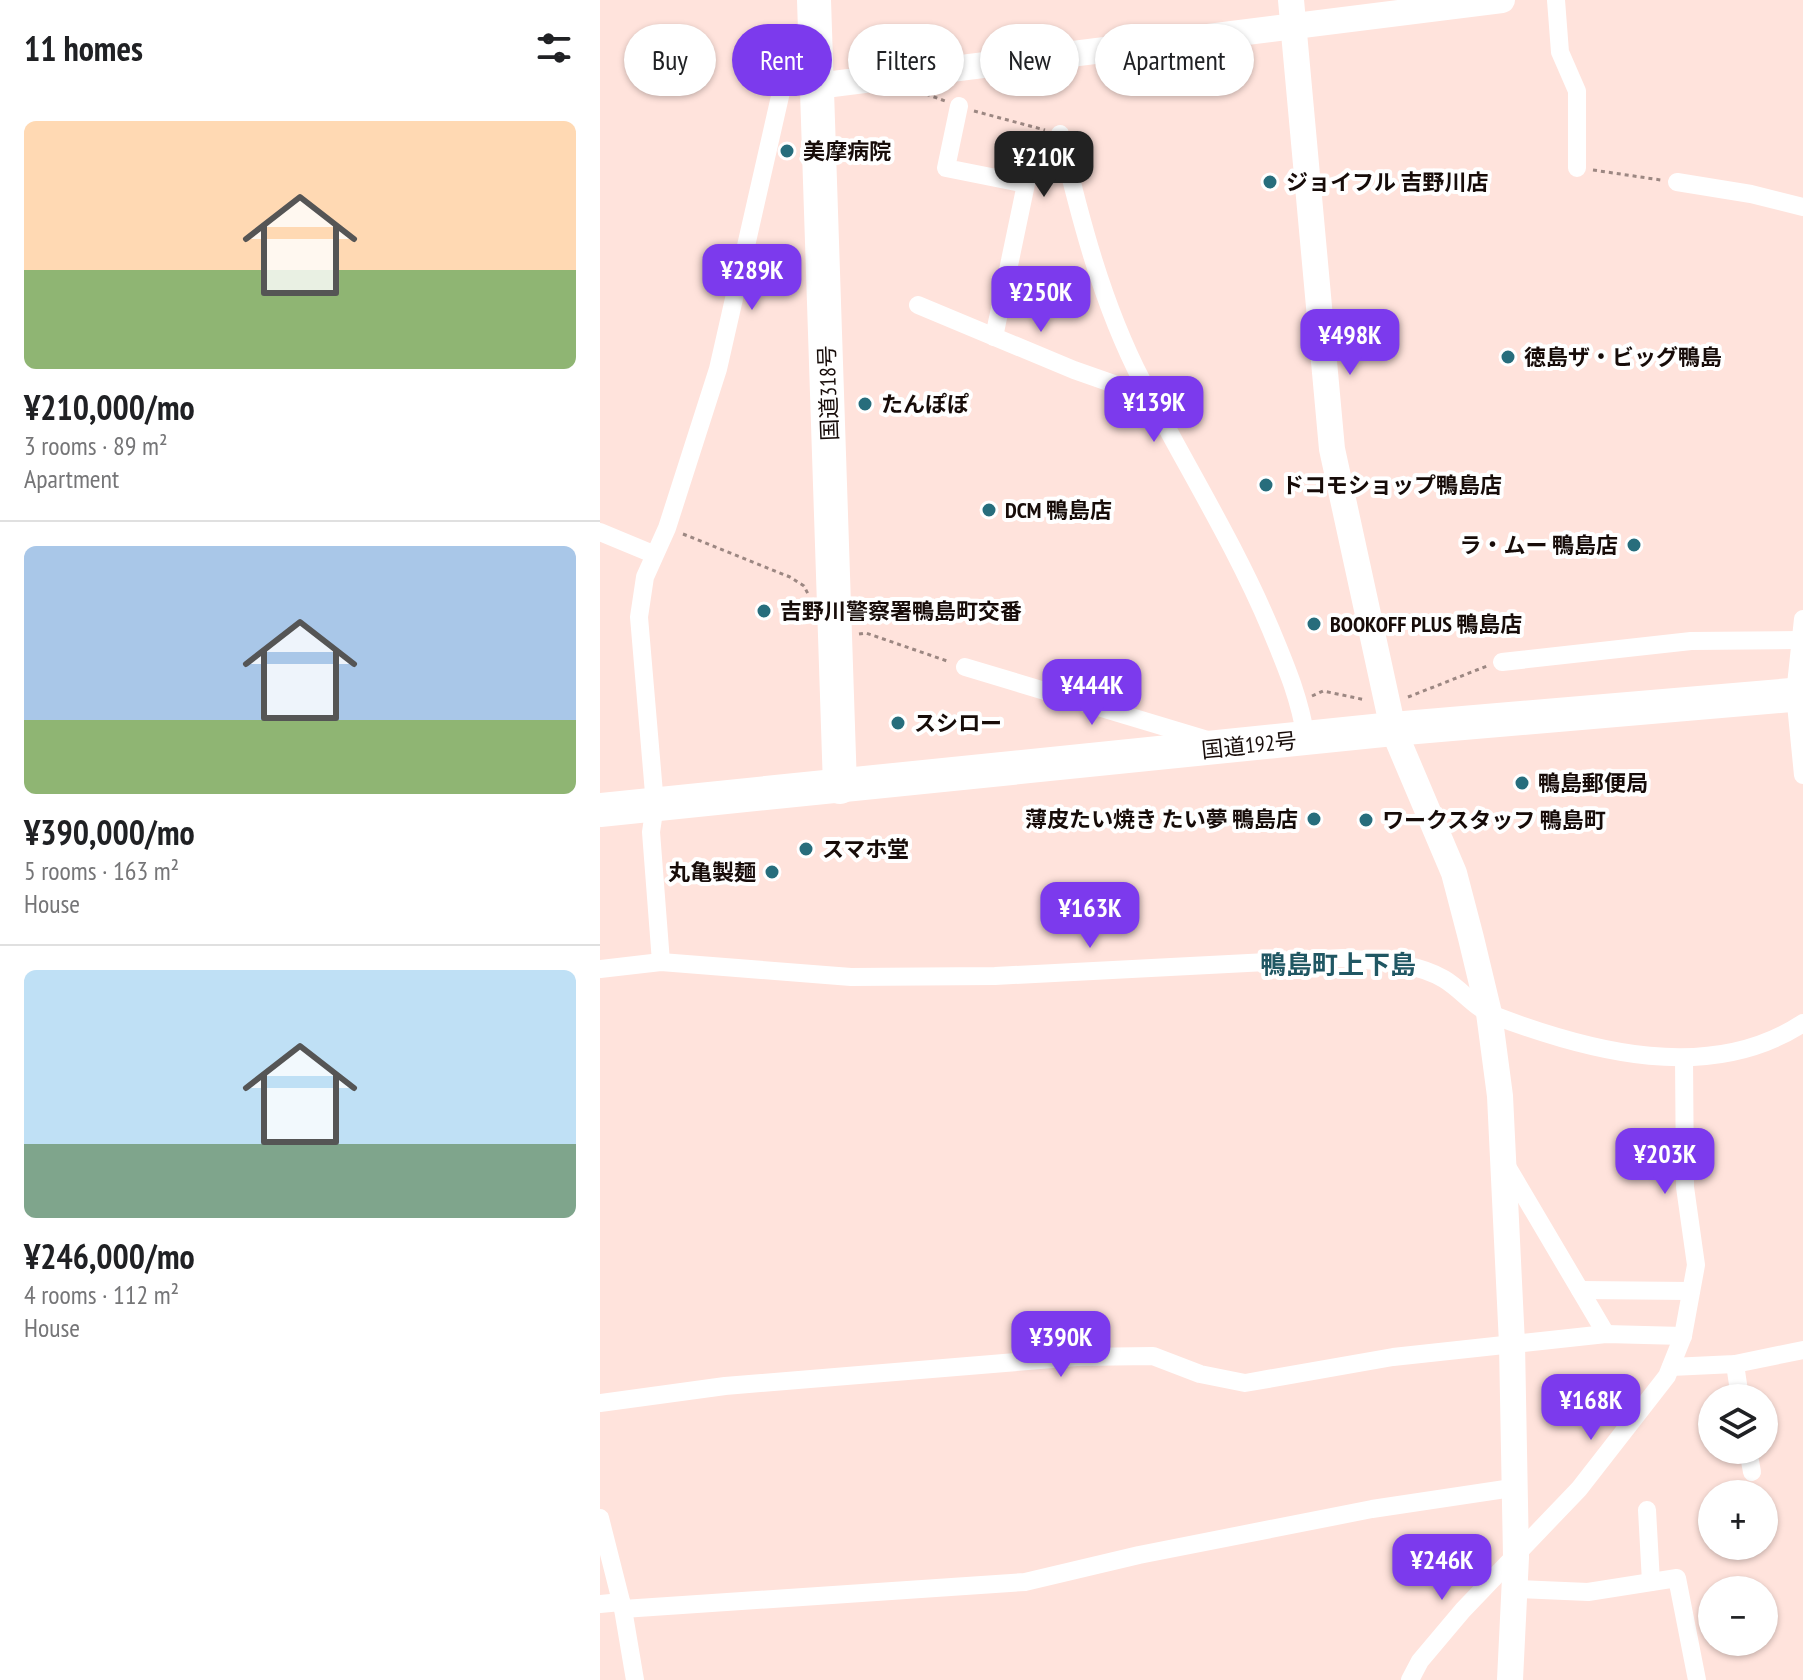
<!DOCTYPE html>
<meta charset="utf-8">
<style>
:root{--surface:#fff;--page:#f6f6f6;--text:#202124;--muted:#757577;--line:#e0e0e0;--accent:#7c3aed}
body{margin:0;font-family:"PT Sans Narrow","Noto Sans JP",sans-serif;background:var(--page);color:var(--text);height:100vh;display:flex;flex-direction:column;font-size:30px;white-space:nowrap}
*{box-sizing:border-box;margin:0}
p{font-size:26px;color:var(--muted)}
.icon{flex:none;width:44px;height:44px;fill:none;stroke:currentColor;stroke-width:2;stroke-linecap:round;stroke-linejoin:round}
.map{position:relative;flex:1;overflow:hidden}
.panel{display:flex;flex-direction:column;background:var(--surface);width:600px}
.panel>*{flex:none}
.top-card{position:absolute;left:24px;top:24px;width:760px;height:72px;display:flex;gap:16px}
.tools{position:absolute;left:1098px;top:1384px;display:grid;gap:16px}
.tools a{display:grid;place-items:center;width:80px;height:80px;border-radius:50%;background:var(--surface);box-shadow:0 2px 6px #0004;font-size:40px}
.price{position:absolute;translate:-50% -68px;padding:0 18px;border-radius:16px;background:var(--accent);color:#fff;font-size:26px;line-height:52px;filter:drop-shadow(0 2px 4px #0008)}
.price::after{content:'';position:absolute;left:50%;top:48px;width:24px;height:18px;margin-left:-12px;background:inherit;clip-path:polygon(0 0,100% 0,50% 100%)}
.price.current{background:#222;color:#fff}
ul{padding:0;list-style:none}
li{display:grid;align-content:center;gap:16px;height:424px;padding:0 24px}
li+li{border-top:2px solid var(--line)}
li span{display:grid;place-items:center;height:248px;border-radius:12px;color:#555}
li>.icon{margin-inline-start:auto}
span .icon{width:144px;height:144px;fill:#fffc;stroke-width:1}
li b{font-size:34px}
h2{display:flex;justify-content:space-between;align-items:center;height:96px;padding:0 24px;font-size:34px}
.chip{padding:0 28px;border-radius:36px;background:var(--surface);box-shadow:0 2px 6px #0004;font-size:28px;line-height:72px}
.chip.current{background:var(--accent);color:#fff}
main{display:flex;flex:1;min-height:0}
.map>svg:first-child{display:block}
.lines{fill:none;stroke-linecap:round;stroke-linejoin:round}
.path{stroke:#9c8782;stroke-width:3;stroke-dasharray:4 4;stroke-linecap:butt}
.street{stroke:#fff;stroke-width:18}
.secondary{stroke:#fff;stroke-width:26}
.highway{stroke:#fff;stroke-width:34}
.poi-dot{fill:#276d7c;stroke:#fff;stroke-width:3}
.labels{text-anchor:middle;stroke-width:8;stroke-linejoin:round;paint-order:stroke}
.poi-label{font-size:22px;font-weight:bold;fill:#170c09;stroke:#fff;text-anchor:start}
.street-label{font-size:22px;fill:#170c09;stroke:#fff}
.quarter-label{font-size:26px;font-weight:bold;fill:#205763;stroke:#fff}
</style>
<main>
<section class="panel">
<h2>11 homes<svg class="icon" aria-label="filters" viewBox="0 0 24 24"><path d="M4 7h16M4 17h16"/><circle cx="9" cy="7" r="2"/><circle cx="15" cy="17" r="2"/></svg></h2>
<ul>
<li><span style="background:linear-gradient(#ffd9b3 60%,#8fb573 0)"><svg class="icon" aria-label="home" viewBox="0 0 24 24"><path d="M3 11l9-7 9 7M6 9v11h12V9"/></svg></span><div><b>¥210,000/mo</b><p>3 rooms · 89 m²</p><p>Apartment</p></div></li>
<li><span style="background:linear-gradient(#a9c7e8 70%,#8fb573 0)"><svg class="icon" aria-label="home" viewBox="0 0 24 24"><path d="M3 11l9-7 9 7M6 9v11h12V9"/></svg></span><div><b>¥390,000/mo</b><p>5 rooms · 163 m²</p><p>House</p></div></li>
<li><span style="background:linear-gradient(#bfe0f5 70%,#7fa58c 0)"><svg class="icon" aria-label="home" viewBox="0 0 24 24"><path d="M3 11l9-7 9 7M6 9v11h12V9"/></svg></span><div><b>¥246,000/mo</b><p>4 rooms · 112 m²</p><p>House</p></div></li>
</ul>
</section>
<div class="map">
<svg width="1203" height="1680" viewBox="0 0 1203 1680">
<rect width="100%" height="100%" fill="#ffe3dc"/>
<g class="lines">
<!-- path -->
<g class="path">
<polyline points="326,94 345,101"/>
<polyline points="374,111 445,130"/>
<polyline points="993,170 1061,180"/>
<polyline points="83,534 190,577 204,586 208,594"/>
<polyline points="259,634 266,633 350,662"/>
<polyline points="712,696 723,691 766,700"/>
<polyline points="808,697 887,666"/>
</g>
<!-- street -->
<g class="street">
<polyline points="956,0 960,52 977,91 977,168"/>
<polyline points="359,106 346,168 426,184 394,337"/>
<path d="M460,134c20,84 42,170 82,247 43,84 92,161 129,249 15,36 29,69 35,109"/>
<polyline points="1077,182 1151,194 1203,207"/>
<polyline points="318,305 474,370 551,397"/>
<polyline points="0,532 53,554"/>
<polyline points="1203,619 1195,694 1203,775"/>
<polyline points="902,662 1091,641 1201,640"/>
<polyline points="365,667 608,740"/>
<polyline points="61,962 51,832 55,805 39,617 45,577 67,528 118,369 191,48 215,36"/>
<path d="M0,969l61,-7 190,15 144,-1 348,-18c31,3 73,4 101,21 17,10 31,29 49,36 97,37 217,69 310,8"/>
<polyline points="905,1163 1006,1334"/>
<polyline points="980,1290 1091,1291"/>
<polyline points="1135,1364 1140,1398"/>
<polyline points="1071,1367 1135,1364 1203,1350"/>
<polyline points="0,1403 125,1386 477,1357 553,1356 600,1374 645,1383 793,1357 1006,1334 1083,1336"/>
<polyline points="1148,1450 1152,1472"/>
<polyline points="1047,1510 1051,1582"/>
<polyline points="0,1518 23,1609 35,1680"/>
<polyline points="917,1589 988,1592 1077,1578 1097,1680"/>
<polyline points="0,1604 21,1602"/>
<polyline points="23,1609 425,1582 539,1555 772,1509 912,1488"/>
<polyline points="810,1680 820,1661 863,1610 979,1489 1067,1376 1083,1336 1096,1265 1085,1187 1084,1058"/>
</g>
<!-- secondary -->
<g class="secondary">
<polyline points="691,0 732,449 793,729 854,873 871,938 889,1013 900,1096 912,1344 916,1557 910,1680"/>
<polyline points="217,86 902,0"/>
</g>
<!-- highway -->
<g class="highway">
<polyline points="214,0 240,787"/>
<polyline points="0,810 793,729 1203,694"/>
</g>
</g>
<!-- markers -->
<g class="poi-dot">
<circle cx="187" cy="151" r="8"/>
<circle cx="670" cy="182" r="8"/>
<circle cx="908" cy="357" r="8"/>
<circle cx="265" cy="404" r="8"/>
<circle cx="666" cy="485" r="8"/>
<circle cx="389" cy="510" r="8"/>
<circle cx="1034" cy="545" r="8"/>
<circle cx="164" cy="611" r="8"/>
<circle cx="714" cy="624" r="8"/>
<circle cx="298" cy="723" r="8"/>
<circle cx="922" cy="783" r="8"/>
<circle cx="714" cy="819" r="8"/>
<circle cx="766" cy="820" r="8"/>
<circle cx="206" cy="849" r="8"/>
<circle cx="172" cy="872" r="8"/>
</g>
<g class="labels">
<!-- poi labels -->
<g class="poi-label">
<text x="203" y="159">美摩病院</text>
<text x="686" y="190">ジョイフル 吉野川店</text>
<text x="924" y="365">徳島ザ・ビッグ鴨島</text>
<text x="281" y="412">たんぽぽ</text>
<text x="682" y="493">ドコモショップ鴨島店</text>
<text x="405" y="518">DCM 鴨島店</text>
<text x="1018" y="553" text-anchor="end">ラ・ムー 鴨島店</text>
<text x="180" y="619">吉野川警察署鴨島町交番</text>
<text x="730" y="632">BOOKOFF PLUS 鴨島店</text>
<text x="314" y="731">スシロー</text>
<text x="938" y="791">鴨島郵便局</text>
<text x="698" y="827" text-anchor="end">薄皮たい焼き たい夢 鴨島店</text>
<text x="782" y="828">ワークスタッフ 鴨島町</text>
<text x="222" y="857">スマホ堂</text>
<text x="156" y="880" text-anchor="end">丸亀製麺</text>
</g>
<!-- street labels -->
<g class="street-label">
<text transform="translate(228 393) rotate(-92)" y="8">国道318号</text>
<text transform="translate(649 745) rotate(-6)" y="8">国道192号</text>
</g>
<!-- quarter labels -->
<g class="quarter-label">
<text x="738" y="974">鴨島町上下島</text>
</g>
</g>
</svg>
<div class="tools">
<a><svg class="icon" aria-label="layers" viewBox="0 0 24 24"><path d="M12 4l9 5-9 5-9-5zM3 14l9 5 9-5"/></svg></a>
<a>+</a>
<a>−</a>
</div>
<b class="price current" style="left:444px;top:199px">¥210K</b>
<b class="price" style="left:152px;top:312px">¥289K</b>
<b class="price" style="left:441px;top:334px">¥250K</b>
<b class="price" style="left:750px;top:377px">¥498K</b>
<b class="price" style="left:554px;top:444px">¥139K</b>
<b class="price" style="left:492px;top:727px">¥444K</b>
<b class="price" style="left:490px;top:950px">¥163K</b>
<b class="price" style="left:1065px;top:1196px">¥203K</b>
<b class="price" style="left:461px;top:1379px">¥390K</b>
<b class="price" style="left:991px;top:1442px">¥168K</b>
<b class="price" style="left:842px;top:1602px">¥246K</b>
<div class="top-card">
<a class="chip">Buy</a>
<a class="chip current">Rent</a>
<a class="chip">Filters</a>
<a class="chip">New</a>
<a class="chip">Apartment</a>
</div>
</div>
</main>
